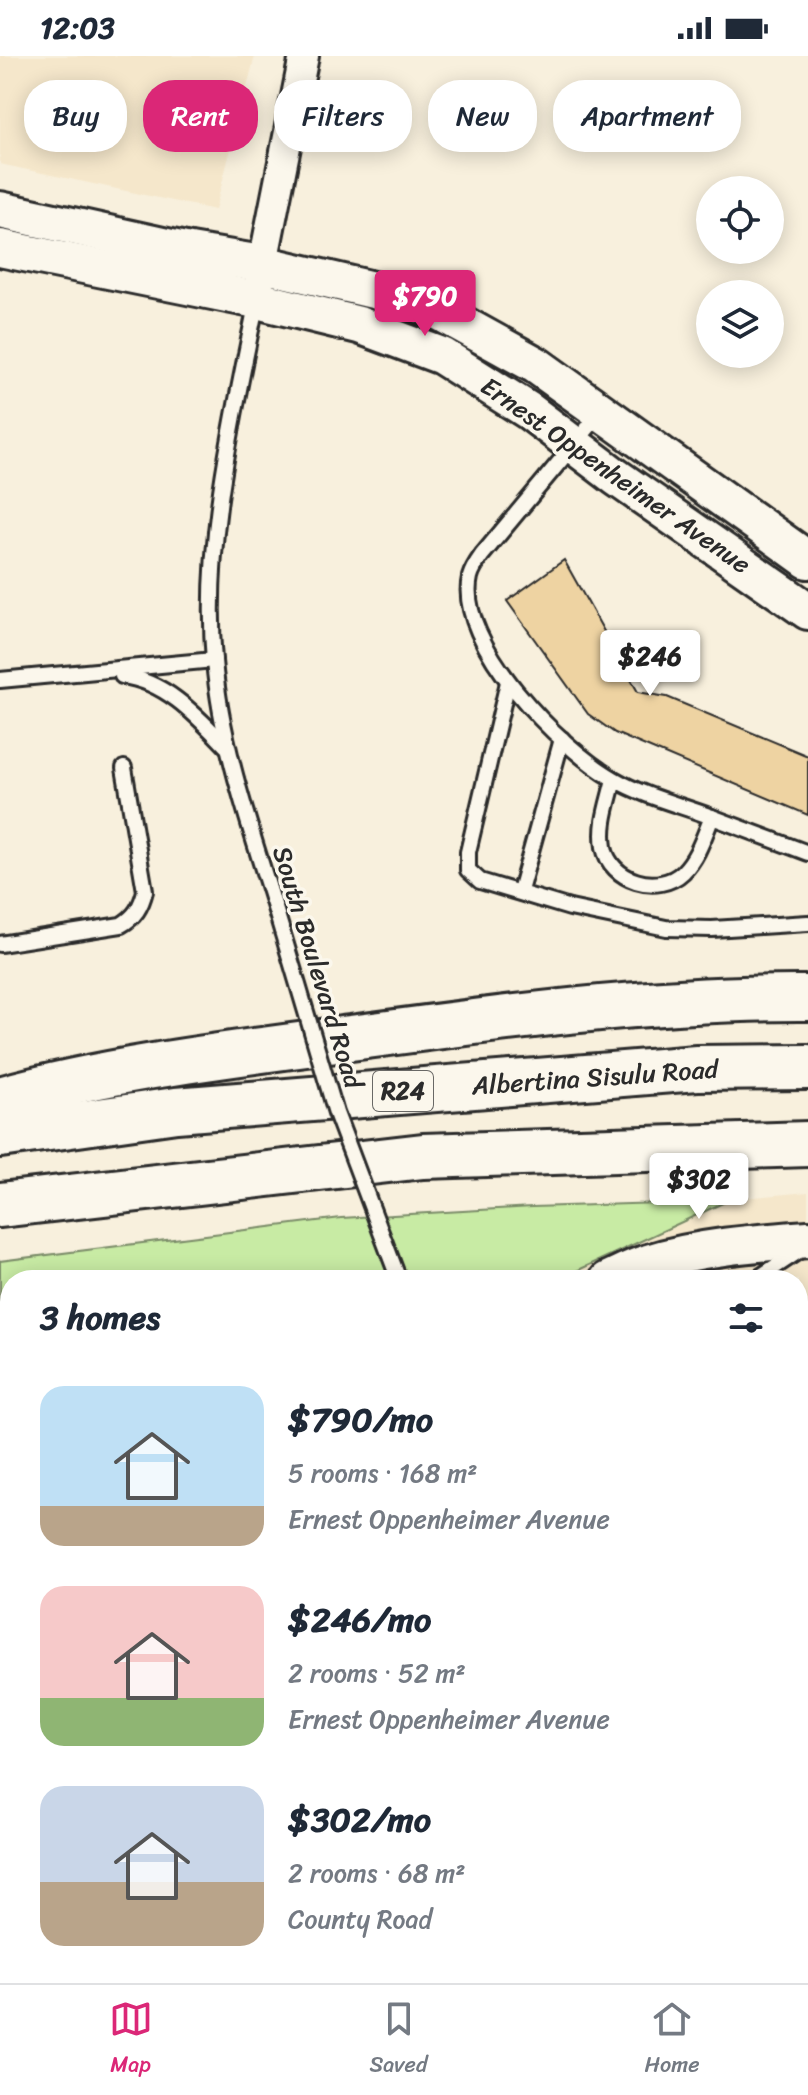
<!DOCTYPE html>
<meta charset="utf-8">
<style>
:root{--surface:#fff;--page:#f6f6f7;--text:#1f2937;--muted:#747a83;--line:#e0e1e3;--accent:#db2777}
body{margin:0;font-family:Sriracha,sans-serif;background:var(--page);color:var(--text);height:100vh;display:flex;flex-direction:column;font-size:30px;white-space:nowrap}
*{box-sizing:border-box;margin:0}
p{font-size:26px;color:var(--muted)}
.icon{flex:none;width:44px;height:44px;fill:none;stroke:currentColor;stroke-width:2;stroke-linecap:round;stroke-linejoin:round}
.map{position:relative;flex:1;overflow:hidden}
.panel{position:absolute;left:0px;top:1214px;width:808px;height:714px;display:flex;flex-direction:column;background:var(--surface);border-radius:32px 32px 0 0;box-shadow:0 4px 20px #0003}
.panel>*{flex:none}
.banner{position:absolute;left:24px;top:24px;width:760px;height:72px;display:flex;gap:16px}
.buttons{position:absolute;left:696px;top:120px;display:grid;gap:16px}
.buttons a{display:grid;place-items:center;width:88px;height:88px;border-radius:50%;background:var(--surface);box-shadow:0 4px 20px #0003;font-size:40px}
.price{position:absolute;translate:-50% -68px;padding:0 18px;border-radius:8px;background:#fff;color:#222;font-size:26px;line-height:52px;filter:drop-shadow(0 2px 4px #0008)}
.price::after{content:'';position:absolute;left:50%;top:48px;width:24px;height:18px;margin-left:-12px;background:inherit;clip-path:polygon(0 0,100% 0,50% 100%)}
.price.on{background:var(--accent);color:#fff}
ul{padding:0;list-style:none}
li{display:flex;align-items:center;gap:24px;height:200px;padding:0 40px}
li span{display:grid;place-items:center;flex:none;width:224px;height:160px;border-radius:24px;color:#555}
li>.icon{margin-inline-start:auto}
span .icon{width:96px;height:96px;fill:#fffc;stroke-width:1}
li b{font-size:34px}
h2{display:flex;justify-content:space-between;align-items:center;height:96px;padding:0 40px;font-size:34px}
.tag{padding:0 28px;border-radius:32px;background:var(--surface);box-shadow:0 4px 20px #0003;font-size:28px;line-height:72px}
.tag.on{background:var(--accent);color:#fff}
.status{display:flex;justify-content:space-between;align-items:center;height:56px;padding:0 40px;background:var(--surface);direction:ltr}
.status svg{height:22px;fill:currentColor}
.dock{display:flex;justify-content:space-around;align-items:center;height:112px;border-top:2px solid var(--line);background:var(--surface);font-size:22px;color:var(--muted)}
.dock a{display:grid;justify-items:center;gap:4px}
.dock .on{color:var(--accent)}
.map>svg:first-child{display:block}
.built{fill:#f5e7cb}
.green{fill:#c8eba4;stroke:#7a8b68;stroke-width:2}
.building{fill:#eed3a2;stroke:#2b2b2b;stroke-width:2}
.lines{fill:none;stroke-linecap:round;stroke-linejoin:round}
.service-casing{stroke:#2b2b2b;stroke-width:20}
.minor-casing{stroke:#2b2b2b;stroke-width:34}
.tertiary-casing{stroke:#2b2b2b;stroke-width:42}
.motorway-casing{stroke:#2b2b2b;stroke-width:50}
.service{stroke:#fbf7ec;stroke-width:14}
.minor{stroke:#fbf7ec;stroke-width:28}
.tertiary{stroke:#fbf7ec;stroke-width:36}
.motorway{stroke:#fbf7ec;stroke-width:44}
.service-bridge-casing{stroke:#2b2b2b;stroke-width:20;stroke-linecap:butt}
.service-bridge{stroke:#fbf7ec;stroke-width:14}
.labels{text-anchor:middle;stroke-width:7;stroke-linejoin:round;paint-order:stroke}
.shield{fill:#fbf7ec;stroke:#696865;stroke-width:2}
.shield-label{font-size:24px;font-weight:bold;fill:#2b2b2b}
.street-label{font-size:26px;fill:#2b2b2b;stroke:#fbf7ec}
</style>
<div class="status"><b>12:03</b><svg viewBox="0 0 49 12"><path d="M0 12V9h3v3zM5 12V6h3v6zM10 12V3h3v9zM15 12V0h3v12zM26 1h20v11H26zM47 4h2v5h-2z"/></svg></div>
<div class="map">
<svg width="808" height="1927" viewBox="0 0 808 1927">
<rect width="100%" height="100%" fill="#f8f0dd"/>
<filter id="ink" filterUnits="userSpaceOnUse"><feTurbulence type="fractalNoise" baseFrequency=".0125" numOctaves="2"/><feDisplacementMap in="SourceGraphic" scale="16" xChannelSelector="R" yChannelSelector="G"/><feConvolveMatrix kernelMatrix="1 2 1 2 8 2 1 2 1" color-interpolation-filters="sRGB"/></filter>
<g filter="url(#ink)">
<!-- built -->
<g class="built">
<polygon points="0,0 255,0 215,154 0,108"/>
<polygon points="808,1136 808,1927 0,1927 0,1533 10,1519 10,1918 798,1918 798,1224 214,1224 238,1189"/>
</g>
<!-- green -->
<polygon class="green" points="727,1145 557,1224 10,1224 10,1479 0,1483 0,1205 341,1162 532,1151"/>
<!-- building -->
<polygon class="building" points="564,504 638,636 667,641 808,700 808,759 615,677 588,658 507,545"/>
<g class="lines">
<defs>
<g id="service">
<path d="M257,244c-23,116 -54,242 -43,361 8,92 42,182 68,270"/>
<path d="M601,356l-119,143c-5,7 -10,14 -12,22 -15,66 91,172 144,202 29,17 66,26 98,38 -8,19 -14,40 -29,55 -25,24 -73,9 -79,-25 -4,-24 5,-45 10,-68"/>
<path d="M122,620c44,5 76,41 106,72"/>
<polyline points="0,624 214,604"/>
<polyline points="508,626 468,796 468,814 480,825 570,852 666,872 712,873 808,867"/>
<polyline points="712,761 808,797"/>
<polyline points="520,835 562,683"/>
<path d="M0,888l121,-19c14,-8 20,-18 24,-34l-21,-123"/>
<polyline points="755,1224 805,1191"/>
<polyline points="798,1322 808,1308"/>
<polyline points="798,1514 808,1520"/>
<polyline points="0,1636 10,1631"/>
<polyline points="10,1794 2,1819 7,1834 10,1836"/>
<polyline points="798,1878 808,1885"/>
<polyline points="152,1918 167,1927"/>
<polyline points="578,1918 593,1927"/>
<polyline points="18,1927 24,1918"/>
<polyline points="108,1927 113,1918"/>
<polyline points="184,1927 189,1918"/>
</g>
<polyline id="minor" points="259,227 304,0"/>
<g id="tertiary">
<polyline points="0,154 190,196 262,208 403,241 440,256 536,309 808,504"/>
<polyline points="0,192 257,244 359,269 442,300 529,355 616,421 808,555"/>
<path d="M608,1224c13,-6 26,-13 40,-17 51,-16 107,-20 160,-24"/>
<polyline points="0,1529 10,1524"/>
</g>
<g id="motorway">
<path d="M0,1043c108,-30 224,-44 336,-59 156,-21 314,-43 472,-42"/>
<polyline points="0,1079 176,1054 697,1012 808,1011"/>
<polyline points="0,1149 423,1100 808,1088"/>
</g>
</defs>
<!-- service casing -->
<use href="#service" class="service-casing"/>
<!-- minor casing -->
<use href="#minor" class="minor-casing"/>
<!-- tertiary casing -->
<use href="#tertiary" class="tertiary-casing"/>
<!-- motorway casing -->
<use href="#motorway" class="motorway-casing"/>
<!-- service -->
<use href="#service" class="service"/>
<!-- minor -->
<use href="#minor" class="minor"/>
<!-- tertiary -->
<use href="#tertiary" class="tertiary"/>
<!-- motorway -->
<use href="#motorway" class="motorway"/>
<defs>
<polyline id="service-bridge" points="282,875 336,1057 399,1224"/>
</defs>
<!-- service-bridge casing -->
<use href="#service-bridge" class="service-bridge-casing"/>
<!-- service-bridge -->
<use href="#service-bridge" class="service-bridge"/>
</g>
</g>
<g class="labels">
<!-- shield labels -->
<rect class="shield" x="373" y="1015" width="60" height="40" rx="6"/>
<g class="shield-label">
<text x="403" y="1043">R24</text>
</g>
<!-- street labels -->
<g class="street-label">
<text transform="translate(616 419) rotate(35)" y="9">Ernest Oppenheimer Avenue</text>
<text transform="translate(318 911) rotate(73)" y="9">South Boulevard Road</text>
<text transform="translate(595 1021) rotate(-4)" y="9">Albertina Sisulu Road</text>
</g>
</g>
</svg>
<div class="buttons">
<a><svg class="icon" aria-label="locate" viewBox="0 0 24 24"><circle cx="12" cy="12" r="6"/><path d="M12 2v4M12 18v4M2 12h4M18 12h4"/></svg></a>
<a><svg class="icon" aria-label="layers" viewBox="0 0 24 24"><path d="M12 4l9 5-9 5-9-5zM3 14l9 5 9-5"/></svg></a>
</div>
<b class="price on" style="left:425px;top:282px">$790</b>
<b class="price" style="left:650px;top:642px">$246</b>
<b class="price" style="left:699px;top:1165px">$302</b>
<div class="banner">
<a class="tag">Buy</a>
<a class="tag on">Rent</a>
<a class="tag">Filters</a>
<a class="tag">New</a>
<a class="tag">Apartment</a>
</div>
<section class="panel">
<h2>3 homes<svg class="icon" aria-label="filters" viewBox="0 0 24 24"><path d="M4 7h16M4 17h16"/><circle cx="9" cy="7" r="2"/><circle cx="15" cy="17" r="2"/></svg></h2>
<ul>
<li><span style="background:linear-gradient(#bfe0f5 75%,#b9a48a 0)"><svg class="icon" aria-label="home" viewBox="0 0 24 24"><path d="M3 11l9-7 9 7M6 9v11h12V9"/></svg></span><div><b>$790/mo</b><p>5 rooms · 168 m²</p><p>Ernest Oppenheimer Avenue</p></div></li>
<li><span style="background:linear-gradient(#f6c9c9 70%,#8fb573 0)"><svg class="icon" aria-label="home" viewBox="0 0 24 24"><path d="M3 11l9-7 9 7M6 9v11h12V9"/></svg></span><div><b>$246/mo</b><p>2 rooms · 52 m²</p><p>Ernest Oppenheimer Avenue</p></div></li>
<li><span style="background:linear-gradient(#c9d6e8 60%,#b9a48a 0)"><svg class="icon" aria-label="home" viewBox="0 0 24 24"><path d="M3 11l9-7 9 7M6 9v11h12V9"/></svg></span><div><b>$302/mo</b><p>2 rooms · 68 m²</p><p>County Road</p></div></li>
</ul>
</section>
</div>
<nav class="dock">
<a class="on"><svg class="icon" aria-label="map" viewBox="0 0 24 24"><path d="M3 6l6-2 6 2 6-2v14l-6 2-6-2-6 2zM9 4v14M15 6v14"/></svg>Map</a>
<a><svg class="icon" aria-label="saved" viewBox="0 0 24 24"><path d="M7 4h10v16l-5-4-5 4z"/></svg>Saved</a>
<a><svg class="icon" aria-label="home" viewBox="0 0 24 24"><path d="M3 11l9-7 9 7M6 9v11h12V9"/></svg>Home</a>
</nav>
